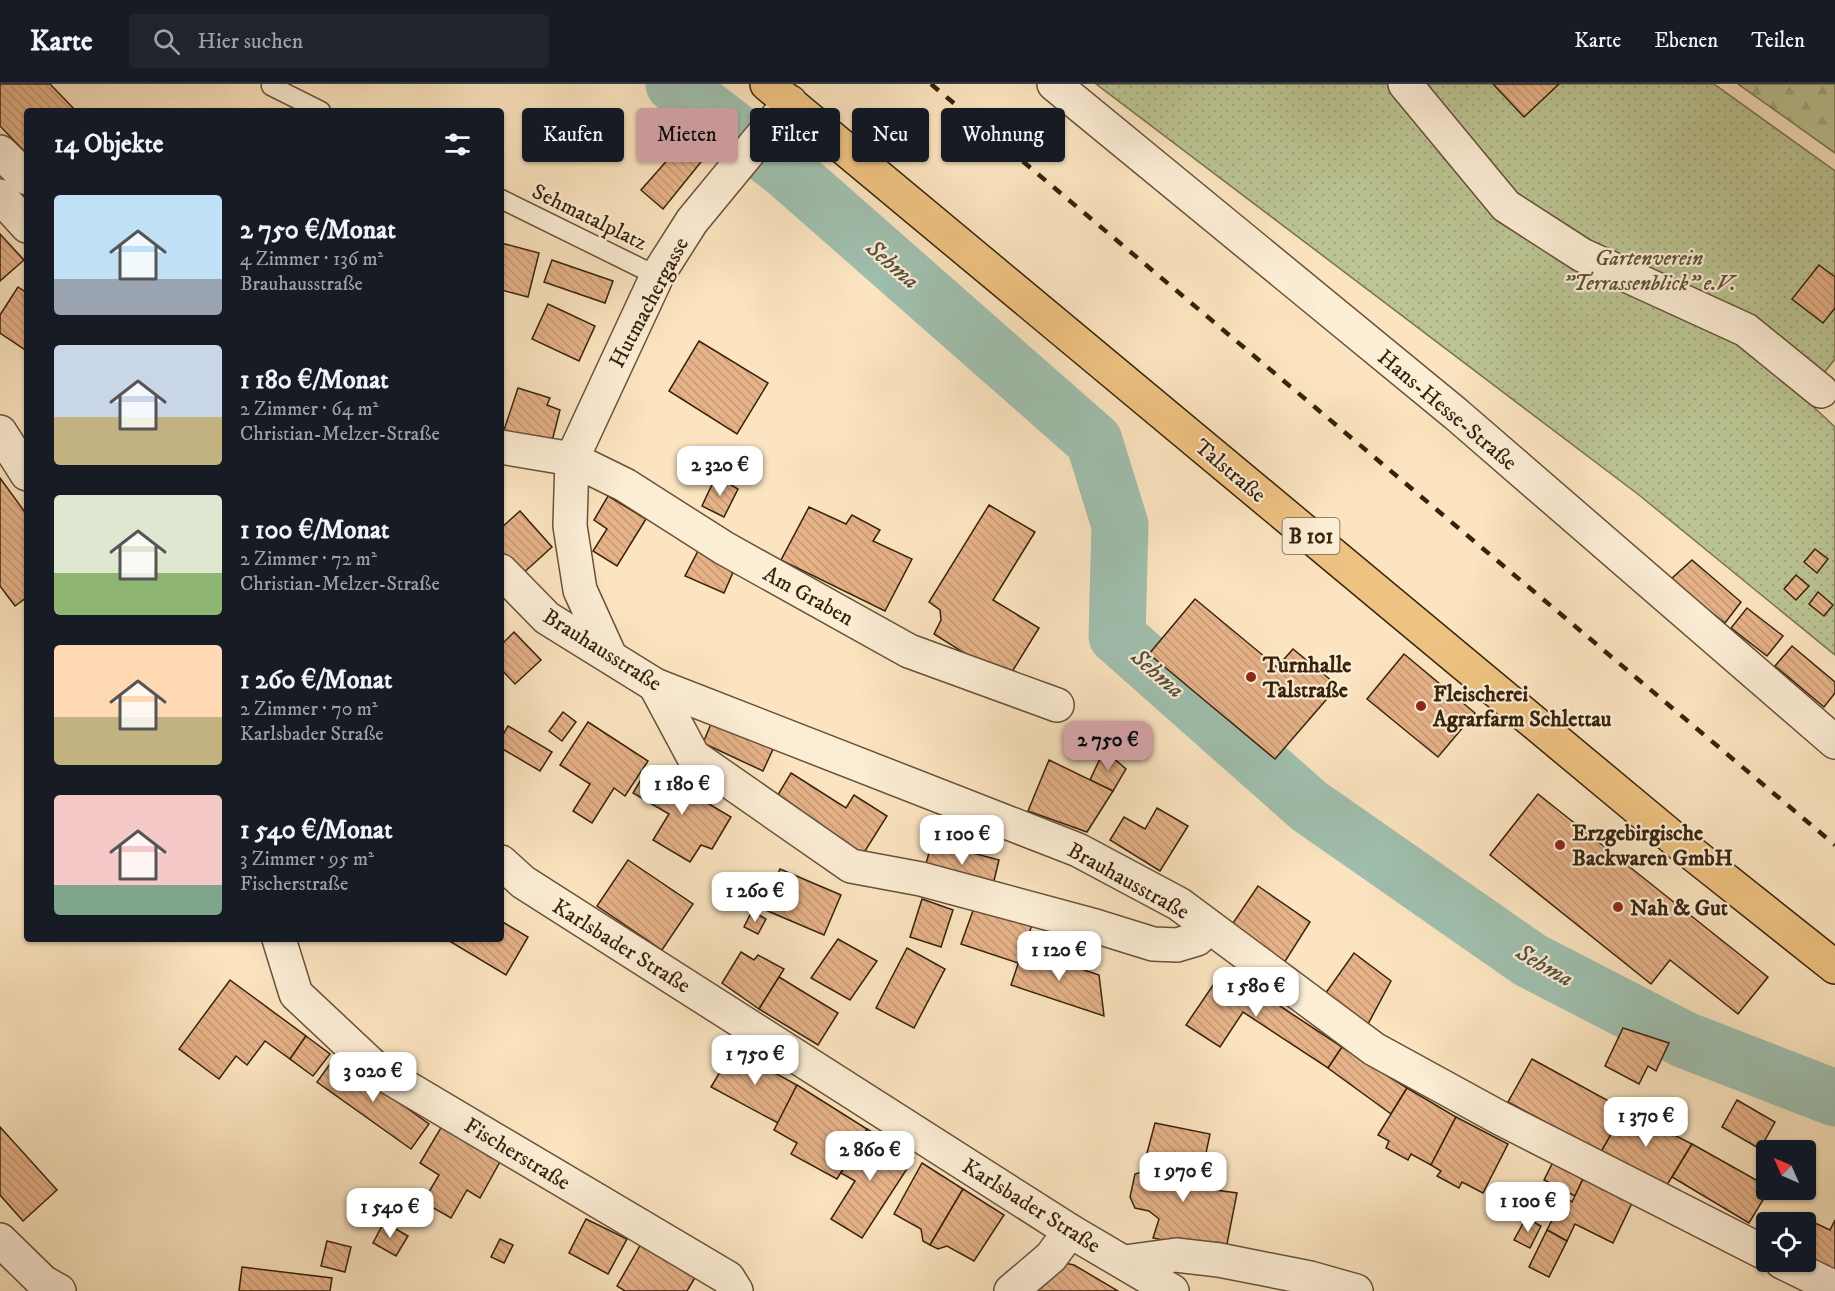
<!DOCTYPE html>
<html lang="de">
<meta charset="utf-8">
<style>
:root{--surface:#171b24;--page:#20242c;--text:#f1f3f6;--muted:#9ea1a6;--line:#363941;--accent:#c59692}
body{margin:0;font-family:"IM FELL DW Pica",serif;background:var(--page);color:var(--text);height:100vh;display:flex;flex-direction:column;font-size:22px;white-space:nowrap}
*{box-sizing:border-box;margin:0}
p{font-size:20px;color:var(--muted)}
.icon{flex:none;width:33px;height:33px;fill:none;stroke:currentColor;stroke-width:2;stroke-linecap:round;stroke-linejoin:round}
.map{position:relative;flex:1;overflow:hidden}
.side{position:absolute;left:24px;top:24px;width:480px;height:834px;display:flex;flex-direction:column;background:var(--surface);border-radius:6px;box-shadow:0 2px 4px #0004}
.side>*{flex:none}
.banner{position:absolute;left:522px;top:24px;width:570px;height:54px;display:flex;gap:12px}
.needle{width:39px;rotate:315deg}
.tools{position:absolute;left:1756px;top:1056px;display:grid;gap:12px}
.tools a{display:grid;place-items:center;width:60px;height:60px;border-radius:6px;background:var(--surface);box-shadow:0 2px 4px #0004;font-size:30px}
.price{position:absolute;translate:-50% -51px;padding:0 14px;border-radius:12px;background:#fff;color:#222;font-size:20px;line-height:39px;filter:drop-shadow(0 2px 3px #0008)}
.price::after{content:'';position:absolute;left:50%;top:36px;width:18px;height:14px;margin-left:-9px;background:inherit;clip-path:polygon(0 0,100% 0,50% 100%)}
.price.on{background:var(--accent);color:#111}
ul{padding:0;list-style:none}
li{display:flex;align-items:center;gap:18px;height:150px;padding:0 30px}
li span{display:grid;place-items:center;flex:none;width:168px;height:120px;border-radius:6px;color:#555}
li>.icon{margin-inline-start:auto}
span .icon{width:72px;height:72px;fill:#fffc;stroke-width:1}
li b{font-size:26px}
h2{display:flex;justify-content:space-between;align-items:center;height:72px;padding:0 30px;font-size:26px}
.pill{padding:0 21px;border-radius:6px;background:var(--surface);box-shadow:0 2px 4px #0004;font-size:21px;line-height:54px}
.pill.on{background:var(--accent);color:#111}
header{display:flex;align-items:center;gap:36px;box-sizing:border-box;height:84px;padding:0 30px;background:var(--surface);border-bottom:2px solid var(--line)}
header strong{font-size:28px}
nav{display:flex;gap:33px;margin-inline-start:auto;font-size:21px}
.search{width:420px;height:54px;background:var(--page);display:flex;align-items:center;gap:15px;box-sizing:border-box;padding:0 21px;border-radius:6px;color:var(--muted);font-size:22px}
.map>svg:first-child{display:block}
.grass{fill:url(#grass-dots);stroke:#797450;stroke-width:1.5}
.forest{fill:url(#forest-firs);stroke:#797450;stroke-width:1.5}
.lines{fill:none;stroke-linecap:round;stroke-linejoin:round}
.river{stroke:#9fbfae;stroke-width:57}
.building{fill:url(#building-back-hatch);stroke:#36220c;stroke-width:1.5}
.service-casing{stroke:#675239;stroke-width:21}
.minor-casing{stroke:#675239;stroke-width:36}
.primary-casing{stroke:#36220c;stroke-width:36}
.service{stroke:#fcedd5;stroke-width:18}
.minor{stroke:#fcedd5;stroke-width:33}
.primary{stroke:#eec280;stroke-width:33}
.rail{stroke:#36220c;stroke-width:4.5;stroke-dasharray:10 10;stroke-linecap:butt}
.poi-dot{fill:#8f2418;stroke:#fcedd5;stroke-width:2}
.labels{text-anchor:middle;stroke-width:4.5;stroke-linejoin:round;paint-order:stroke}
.shield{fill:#fcedd5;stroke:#715f48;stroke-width:1.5}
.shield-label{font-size:21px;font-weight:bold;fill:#36220c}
.street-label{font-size:22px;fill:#36220c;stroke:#fcedd5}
.park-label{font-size:22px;font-style:italic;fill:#5e5335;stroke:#fcedd5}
.poi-label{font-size:22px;font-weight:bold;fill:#36220c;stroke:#fcedd5;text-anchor:start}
.water-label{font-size:24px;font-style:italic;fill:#56513d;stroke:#fcedd5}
</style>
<header>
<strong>Karte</strong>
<div class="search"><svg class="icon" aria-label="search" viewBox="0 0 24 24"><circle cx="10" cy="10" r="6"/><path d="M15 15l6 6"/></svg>Hier suchen</div>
<nav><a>Karte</a><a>Ebenen</a><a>Teilen</a></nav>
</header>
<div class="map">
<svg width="1835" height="1207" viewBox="0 0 1835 1207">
<defs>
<pattern id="grass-dots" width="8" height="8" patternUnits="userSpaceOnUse" patternTransform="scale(1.5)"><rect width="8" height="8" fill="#bcc594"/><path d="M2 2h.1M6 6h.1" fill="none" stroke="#a2a97e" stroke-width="1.8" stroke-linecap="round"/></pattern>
<pattern id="forest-firs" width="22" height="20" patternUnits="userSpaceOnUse" patternTransform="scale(1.5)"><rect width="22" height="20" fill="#bcc594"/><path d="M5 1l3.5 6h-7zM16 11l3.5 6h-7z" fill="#a2a97e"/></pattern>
<pattern id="building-back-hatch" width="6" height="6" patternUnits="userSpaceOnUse" patternTransform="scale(1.5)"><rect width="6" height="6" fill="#e6b288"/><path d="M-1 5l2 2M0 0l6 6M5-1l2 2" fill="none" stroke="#c69974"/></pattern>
</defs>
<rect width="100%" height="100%" fill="#fbe4bf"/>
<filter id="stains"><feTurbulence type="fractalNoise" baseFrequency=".00333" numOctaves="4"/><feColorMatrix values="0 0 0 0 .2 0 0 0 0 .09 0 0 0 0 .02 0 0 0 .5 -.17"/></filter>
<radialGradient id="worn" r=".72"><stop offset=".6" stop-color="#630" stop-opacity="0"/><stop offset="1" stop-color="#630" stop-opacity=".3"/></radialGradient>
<!-- grass -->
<polygon class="grass" points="1096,0 1714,0 1835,87 1835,275 1804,314 1835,343 1835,571 1639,411"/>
<!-- forest -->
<polygon class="forest" points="1738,0 1835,0 1835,69"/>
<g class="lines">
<!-- river -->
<polyline class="river" points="674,0 787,87 1094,357 1120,441 1117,552 1309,722 1530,876 1685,956 1835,1014"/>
</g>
<!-- building -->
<g class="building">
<polygon points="0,0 50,0 76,27 27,27 27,70 0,42"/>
<polygon points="1493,0 1559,0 1524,33"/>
<polygon points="685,56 705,73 663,125 641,106"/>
<polygon points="0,150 24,176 0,197"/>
<polygon points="501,159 539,169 528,213 501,206"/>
<polygon points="552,176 613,197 605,219 544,198"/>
<polygon points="1819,181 1835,193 1835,224 1823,239 1792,215"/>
<polygon points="18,203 27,209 27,267 0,249 0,231"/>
<polygon points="548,220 595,242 579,277 532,255"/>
<polygon points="699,257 768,299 737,350 669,307"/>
<polygon points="518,304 550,314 547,321 560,326 551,361 503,349"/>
<polygon points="716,392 738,405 724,433 702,422"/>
<polygon points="0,394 27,431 27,513 15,522 0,502"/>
<polygon points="608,412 646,435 617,482 593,467 607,445 594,436"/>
<polygon points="989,421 1035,448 993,516 1039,544 1007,596 934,550 941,536 940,526 929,518"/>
<polygon points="809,423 846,440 852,431 880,446 873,457 912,475 885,527 781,476"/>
<polygon points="520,427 552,463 520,492 501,470 501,444"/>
<polygon points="1815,465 1828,475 1817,489 1804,478"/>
<polygon points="698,467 734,486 724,509 685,492"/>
<polygon points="1692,476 1741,518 1725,539 1670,496"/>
<polygon points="1796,491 1809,502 1796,516 1784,505"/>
<polygon points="1818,508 1833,521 1824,532 1809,520"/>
<polygon points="1195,515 1277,583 1293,565 1338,602 1275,675 1149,570"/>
<polygon points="1747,524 1783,552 1767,572 1731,544"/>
<polygon points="514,548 541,576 515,600 501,585 501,561"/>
<polygon points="1792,562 1835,598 1835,609 1824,623 1775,582"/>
<polygon points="1404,570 1475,629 1438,673 1367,615"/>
<polygon points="563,628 576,638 562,657 549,647"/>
<polygon points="713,635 774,663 763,687 703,659"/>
<polygon points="588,638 648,677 625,712 614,704 592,739 573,727 590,700 560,681"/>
<polygon points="508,642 552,668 540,687 501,664 501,654"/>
<polygon points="1104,666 1126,685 1113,707 1090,696"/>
<polygon points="1049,676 1113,707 1087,748 1028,727"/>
<polygon points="648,684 731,733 712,765 701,761 690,778 653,756 669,730 633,709"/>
<polygon points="791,689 846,724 854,711 887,732 860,775 773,719"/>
<polygon points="1538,710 1768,893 1738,930 1670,876 1651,900 1490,771"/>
<polygon points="1157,724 1188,742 1160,787 1110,756 1124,733 1145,745"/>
<polygon points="932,758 999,776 992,805 924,787"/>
<polygon points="628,776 693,820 662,866 597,822"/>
<polygon points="780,785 841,811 824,851 763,825"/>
<polygon points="1258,802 1310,838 1284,879 1231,842"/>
<polygon points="922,815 953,826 941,863 910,853"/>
<polygon points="975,821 1032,841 1018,879 961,860"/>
<polygon points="752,827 766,835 758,850 744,843"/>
<polygon points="501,837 528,853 506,891 446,855 501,855"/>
<polygon points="838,855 877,877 850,916 811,894"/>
<polygon points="907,864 945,885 914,944 876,924"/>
<polygon points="1023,865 1099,891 1104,932 1011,901"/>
<polygon points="741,868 754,876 758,871 784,885 759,925 722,899"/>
<polygon points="1354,869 1391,897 1368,940 1325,910"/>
<polygon points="1224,885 1342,963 1328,984 1243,928 1220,963 1186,941"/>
<polygon points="779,893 838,929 818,961 759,925"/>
<polygon points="230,896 306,952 290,975 265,957 247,981 236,972 219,995 179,965"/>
<polygon points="1623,944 1669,959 1656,987 1648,982 1639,1000 1605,982"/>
<polygon points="306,952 330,970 313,992 290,975"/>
<polygon points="1342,963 1407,1004 1391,1030 1328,984"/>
<polygon points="733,966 797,1001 778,1039 711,1003"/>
<polygon points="335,973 429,1040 411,1065 317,998"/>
<polygon points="1532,975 1625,1026 1601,1068 1508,1018"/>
<polygon points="797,1001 867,1045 837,1095 791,1070 797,1059 774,1046"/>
<polygon points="1407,1004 1456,1033 1431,1081 1411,1070 1408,1076 1386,1064 1389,1057 1378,1051"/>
<polygon points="1737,1016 1775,1038 1760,1065 1722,1043"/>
<polygon points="1625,1026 1692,1060 1667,1101 1601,1068"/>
<polygon points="1456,1033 1508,1060 1483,1109 1462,1098 1459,1104 1437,1092 1441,1087 1431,1081"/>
<polygon points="1155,1039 1210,1050 1203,1083 1147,1069"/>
<polygon points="442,1042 501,1076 480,1114 467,1106 451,1134 423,1118 439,1091 420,1079"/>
<polygon points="0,1043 57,1106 23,1137 0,1111"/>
<polygon points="867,1045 914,1074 862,1154 831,1135 855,1097 841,1089"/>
<polygon points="1692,1060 1767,1102 1769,1106 1749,1139 1672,1093"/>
<polygon points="1147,1069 1203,1083 1201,1104 1237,1109 1227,1160 1216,1158 1214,1166 1153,1154 1159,1135 1149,1127 1135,1124 1130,1113 1135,1090 1145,1087"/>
<polygon points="1553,1078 1583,1095 1575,1112 1544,1096"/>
<polygon points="922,1079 963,1105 930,1161 923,1157 921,1145 894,1130"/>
<polygon points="1583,1095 1632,1119 1613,1159 1575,1140 1567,1157 1547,1146 1564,1113 1572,1118"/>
<polygon points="963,1105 1004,1131 974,1177 947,1162 938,1165 930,1161"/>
<polygon points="1800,1132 1830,1146 1835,1136 1835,1191 1806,1177 1806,1138 1797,1138"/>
<polygon points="1526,1134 1541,1142 1530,1164 1514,1156"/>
<polygon points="586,1135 627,1155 608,1190 569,1169"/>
<polygon points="384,1138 408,1152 396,1172 373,1159"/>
<polygon points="1547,1146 1567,1157 1549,1193 1529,1183"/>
<polygon points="500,1155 513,1161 504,1179 491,1173"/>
<polygon points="327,1157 351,1163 345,1188 321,1182"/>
<polygon points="641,1160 696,1192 687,1207 625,1207 617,1202"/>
<polygon points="1064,1179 1074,1181 1118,1207 1029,1207"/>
<polygon points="242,1183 332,1194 330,1207 239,1207"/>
</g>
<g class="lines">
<defs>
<g id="service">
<polyline points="271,2 321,27"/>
<polyline points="501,115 657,192"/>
</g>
<g id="minor">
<polyline points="1054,0 1456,330 1835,658"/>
<polyline points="1405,0 1506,122 1582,171 1746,246 1821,307"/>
<polyline points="0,68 27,94"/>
<polyline points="0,112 27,142"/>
<polyline points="0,348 27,390"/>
<polyline points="501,363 572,375 625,401 724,464 909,567 1057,621"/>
<polyline points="501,487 547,534 655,601 1078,766 1179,820 1374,965 1500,1034 1767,1170"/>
<polyline points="609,570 580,506 570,442 572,375 657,192 692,137 790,18"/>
<polyline points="655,601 693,672 851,782 921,795 1095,842 1153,860 1177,861 1197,855 1208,842"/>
<polyline points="501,778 523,798 1070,1147 1172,1207"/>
<polyline points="279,855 296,910 377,986 728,1194 736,1207"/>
<polyline points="0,1156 43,1198 59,1207"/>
<polyline points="1125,1178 1176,1171 1219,1176 1310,1194 1356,1207"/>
<polyline points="1782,1178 1835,1204"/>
<polyline points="1011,1207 1051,1173 1070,1147"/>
</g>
<polyline id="primary" points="767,0 1684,763 1835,883"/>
</defs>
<!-- service casing -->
<use href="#service" class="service-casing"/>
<!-- minor casing -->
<use href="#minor" class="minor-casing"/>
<!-- primary casing -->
<use href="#primary" class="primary-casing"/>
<!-- service -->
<use href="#service" class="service"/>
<!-- minor -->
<use href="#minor" class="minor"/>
<!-- primary -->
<use href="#primary" class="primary"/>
<!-- rail -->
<polyline class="rail" points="931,0 1835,761"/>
</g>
<!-- markers -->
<g class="poi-dot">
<circle cx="1251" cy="593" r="6"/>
<circle cx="1421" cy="622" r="6"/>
<circle cx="1560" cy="761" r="6"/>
<circle cx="1618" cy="823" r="6"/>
</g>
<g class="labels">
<!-- shield labels -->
<rect class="shield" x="1282.5" y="434" width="57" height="36" rx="4.5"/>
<g class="shield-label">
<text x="1311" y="459">B 101</text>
</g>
<!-- street labels -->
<g class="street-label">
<text transform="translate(590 132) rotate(26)" y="8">Sehmatalplatz</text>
<text transform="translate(648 218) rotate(-62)" y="8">Hutmachergasse</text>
<text transform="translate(1448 325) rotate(40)" y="8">Hans-Hesse-Straße</text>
<text transform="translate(1231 386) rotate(40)" y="8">Talstraße</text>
<text transform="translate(809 511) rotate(29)" y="8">Am Graben</text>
<text transform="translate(603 565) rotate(32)" y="8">Brauhausstraße</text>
<text transform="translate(1129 796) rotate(29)" y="8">Brauhausstraße</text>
<text transform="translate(622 861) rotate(32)" y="8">Karlsbader Straße</text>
<text transform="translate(518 1069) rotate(31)" y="8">Fischerstraße</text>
<text transform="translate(1032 1121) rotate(32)" y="8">Karlsbader Straße</text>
</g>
<!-- park labels -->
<g class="park-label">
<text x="1649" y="181">Gartenverein<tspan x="1649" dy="25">"Terrassenblick" e.V.</tspan></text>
</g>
<!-- poi labels -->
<g class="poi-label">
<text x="1263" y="588">Turnhalle<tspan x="1263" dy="25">Talstraße</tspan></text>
<text x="1433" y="617">Fleischerei<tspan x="1433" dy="25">Agrarfarm Schlettau</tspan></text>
<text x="1572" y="756">Erzgebirgische<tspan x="1572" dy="25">Backwaren GmbH</tspan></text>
<text x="1630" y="831">Nah &amp; Gut</text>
</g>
<!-- water labels -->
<g class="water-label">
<text transform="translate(893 180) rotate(41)" y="8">Sehma</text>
<text transform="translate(1158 589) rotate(41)" y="8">Sehma</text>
<text transform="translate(1545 881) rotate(30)" y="8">Sehma</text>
</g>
</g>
<rect width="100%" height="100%" filter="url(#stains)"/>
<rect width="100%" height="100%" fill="url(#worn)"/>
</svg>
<div class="tools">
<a><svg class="needle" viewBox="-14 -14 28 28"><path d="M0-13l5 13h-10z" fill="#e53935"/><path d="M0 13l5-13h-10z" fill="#9ea1a6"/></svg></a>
<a><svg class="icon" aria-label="locate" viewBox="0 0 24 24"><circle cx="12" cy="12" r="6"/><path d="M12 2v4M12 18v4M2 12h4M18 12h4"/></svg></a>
</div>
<b class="price" style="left:720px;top:413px">2 320 €</b>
<b class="price on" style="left:1108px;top:688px">2 750 €</b>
<b class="price" style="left:682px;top:732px">1 180 €</b>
<b class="price" style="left:962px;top:782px">1 100 €</b>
<b class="price" style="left:755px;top:839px">1 260 €</b>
<b class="price" style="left:1059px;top:898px">1 120 €</b>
<b class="price" style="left:1256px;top:934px">1 580 €</b>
<b class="price" style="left:755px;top:1002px">1 750 €</b>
<b class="price" style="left:373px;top:1019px">3 020 €</b>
<b class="price" style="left:1646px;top:1064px">1 370 €</b>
<b class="price" style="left:870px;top:1098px">2 860 €</b>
<b class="price" style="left:1183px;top:1119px">1 970 €</b>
<b class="price" style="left:1528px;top:1149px">1 100 €</b>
<b class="price" style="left:390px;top:1155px">1 540 €</b>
<div class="banner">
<a class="pill">Kaufen</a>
<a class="pill on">Mieten</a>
<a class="pill">Filter</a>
<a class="pill">Neu</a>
<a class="pill">Wohnung</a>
</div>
<section class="side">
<h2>14 Objekte<svg class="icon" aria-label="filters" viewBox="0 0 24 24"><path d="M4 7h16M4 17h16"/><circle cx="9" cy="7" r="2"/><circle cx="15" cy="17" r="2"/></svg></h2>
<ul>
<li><span style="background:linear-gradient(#bfe0f5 70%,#9aa5b1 0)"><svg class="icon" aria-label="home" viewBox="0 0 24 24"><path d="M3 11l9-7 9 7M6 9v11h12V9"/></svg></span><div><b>2 750 €/Monat</b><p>4 Zimmer · 136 m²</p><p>Brauhausstraße</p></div></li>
<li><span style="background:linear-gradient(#c9d6e8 60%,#c2b280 0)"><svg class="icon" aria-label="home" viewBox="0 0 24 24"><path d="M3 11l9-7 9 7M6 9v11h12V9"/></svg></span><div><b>1 180 €/Monat</b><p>2 Zimmer · 64 m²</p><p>Christian-Melzer-Straße</p></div></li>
<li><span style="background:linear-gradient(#dfe7d0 65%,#8fb573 0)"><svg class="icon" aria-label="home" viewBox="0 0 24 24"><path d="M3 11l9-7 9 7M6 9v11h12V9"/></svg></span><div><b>1 100 €/Monat</b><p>2 Zimmer · 72 m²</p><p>Christian-Melzer-Straße</p></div></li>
<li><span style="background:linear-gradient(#ffd9b3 60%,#c2b280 0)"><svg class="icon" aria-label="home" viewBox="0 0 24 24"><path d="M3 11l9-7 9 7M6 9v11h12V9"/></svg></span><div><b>1 260 €/Monat</b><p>2 Zimmer · 70 m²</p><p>Karlsbader Straße</p></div></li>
<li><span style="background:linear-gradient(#f6c9c9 75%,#7fa58c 0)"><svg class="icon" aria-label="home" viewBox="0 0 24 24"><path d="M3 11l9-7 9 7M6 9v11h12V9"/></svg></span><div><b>1 540 €/Monat</b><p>3 Zimmer · 95 m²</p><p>Fischerstraße</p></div></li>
</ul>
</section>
</div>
